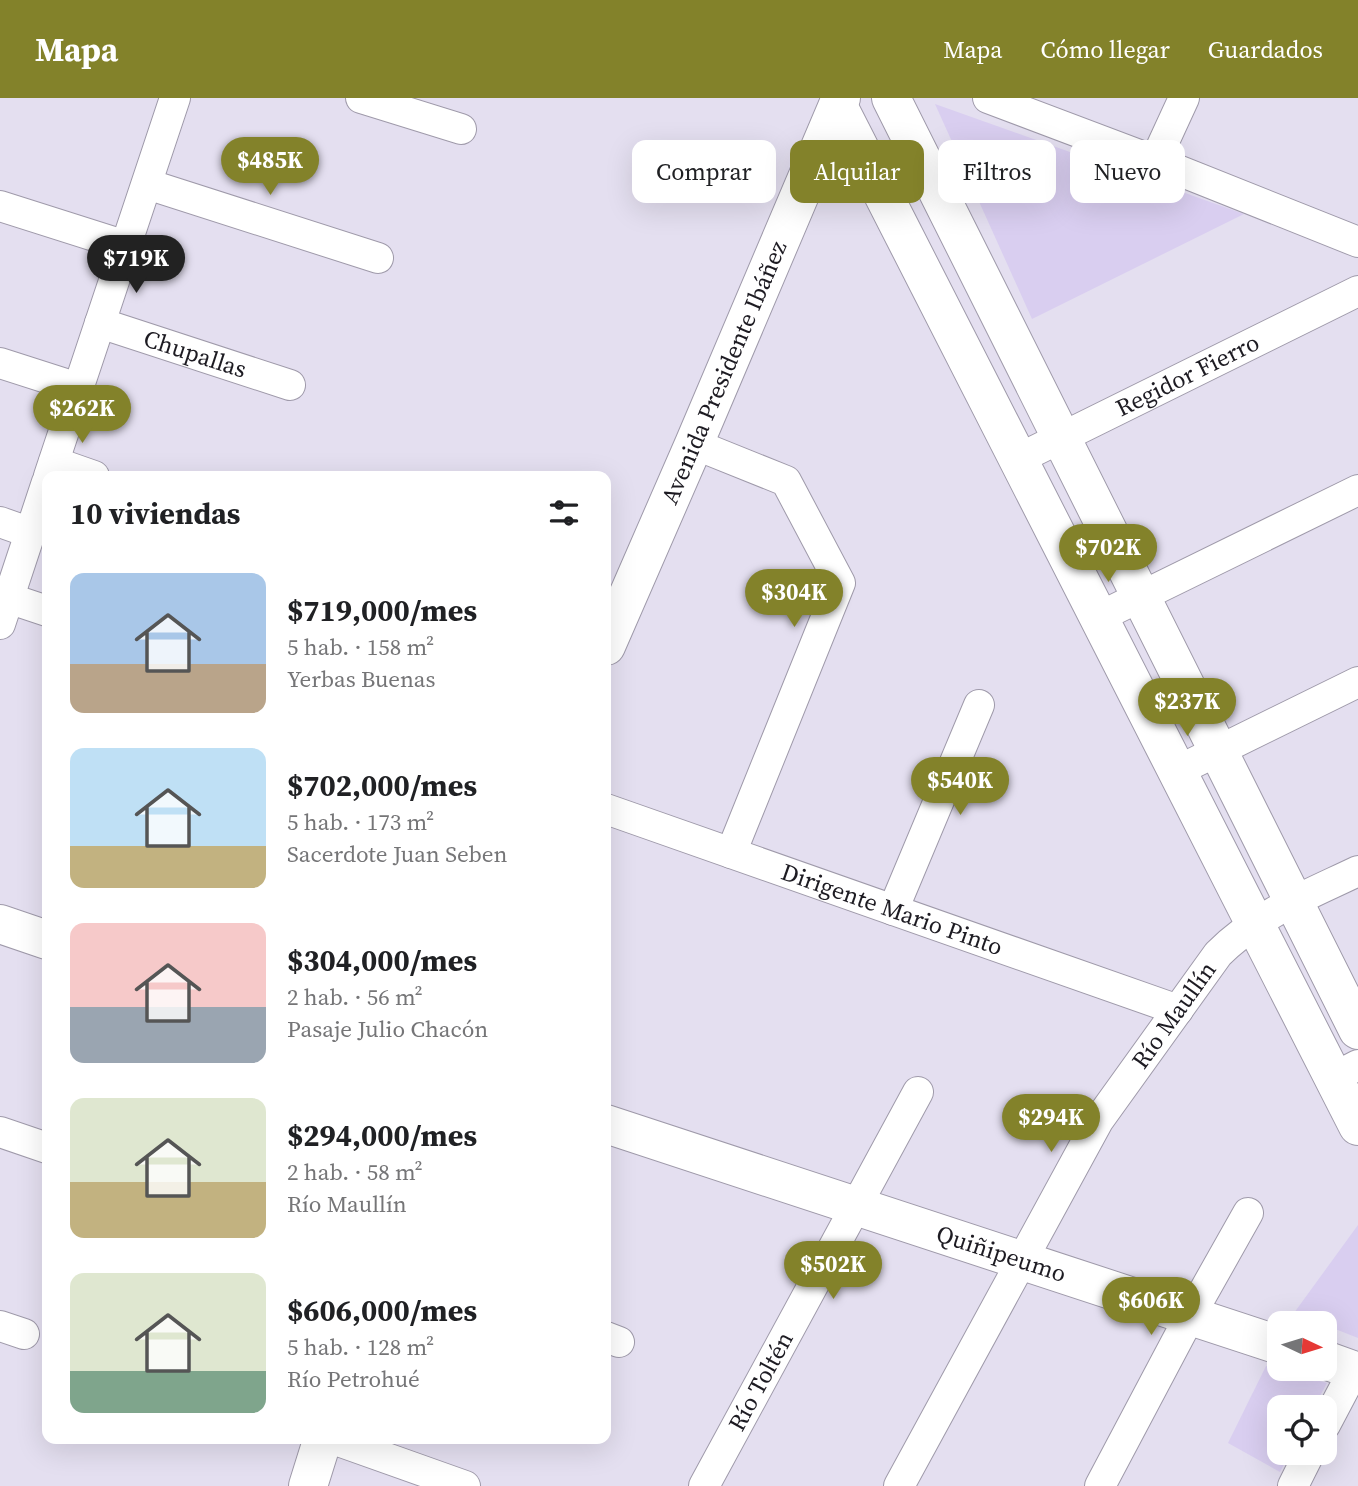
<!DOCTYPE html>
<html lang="es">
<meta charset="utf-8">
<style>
:root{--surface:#fff;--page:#f2f2f2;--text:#202124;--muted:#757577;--accent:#83822a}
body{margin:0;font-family:"Source Serif 4",serif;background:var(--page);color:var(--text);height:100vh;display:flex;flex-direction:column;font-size:26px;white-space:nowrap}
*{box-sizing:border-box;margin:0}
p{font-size:23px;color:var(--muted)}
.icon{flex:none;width:38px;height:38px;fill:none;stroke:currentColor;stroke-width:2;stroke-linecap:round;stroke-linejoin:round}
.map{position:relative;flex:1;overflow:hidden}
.sheet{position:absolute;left:42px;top:373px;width:569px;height:973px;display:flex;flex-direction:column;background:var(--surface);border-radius:14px;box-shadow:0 7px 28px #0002}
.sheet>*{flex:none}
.banner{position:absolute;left:632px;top:42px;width:621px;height:63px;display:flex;gap:14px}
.needle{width:46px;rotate:94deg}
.tools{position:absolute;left:1267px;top:1213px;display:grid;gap:14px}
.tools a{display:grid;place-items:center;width:70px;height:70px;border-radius:14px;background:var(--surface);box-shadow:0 7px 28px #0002;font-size:35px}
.price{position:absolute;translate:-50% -60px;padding:0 16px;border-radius:24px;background:var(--accent);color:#fff;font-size:23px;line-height:46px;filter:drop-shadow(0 2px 4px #0008)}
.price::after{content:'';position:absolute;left:50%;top:42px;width:21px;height:16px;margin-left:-10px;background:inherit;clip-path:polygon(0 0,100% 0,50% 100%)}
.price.active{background:#222;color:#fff}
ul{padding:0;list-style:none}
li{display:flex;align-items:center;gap:21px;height:175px;padding:0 28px}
li span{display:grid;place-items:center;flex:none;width:196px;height:140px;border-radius:14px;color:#555}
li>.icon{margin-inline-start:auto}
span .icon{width:84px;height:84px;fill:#fffc;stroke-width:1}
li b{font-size:30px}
h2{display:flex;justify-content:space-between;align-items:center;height:84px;padding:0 28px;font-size:30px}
.pill{padding:0 24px;border-radius:14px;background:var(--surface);box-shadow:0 7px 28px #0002;font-size:24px;line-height:63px}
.pill.active{background:var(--accent);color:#fff}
header{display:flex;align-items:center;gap:42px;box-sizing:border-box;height:98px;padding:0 35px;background:var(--accent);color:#fff}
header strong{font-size:33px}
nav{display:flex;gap:38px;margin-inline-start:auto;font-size:24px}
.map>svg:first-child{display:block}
.green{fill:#d9cef0}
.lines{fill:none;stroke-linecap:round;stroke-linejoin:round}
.street-casing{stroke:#9f9aaa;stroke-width:32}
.secondary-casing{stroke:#9f9aaa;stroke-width:40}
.street{stroke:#fff;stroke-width:30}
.secondary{stroke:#fff;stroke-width:38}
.labels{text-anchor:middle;stroke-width:7;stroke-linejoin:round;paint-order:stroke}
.street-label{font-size:24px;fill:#1d1b22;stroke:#e4dff0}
</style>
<header>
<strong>Mapa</strong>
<nav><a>Mapa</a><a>Cómo llegar</a><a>Guardados</a></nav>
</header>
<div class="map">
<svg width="1358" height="1388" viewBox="0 0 1358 1388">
<rect width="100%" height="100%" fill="#e4dff0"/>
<!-- green -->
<g class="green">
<polygon points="935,6 1244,116 1032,221"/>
<polygon points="1358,1127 1358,1240 1325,1227 1325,1225 1319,1225 1294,1215"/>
<polygon points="1266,1268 1327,1285 1314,1309 1279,1309 1279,1354 1290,1355 1280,1374 1228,1345"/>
</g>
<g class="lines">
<defs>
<g id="street">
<polyline points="361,0 461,31"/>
<polyline points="988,0 1155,63 1358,144"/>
<polyline points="1155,63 1184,0"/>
<polyline points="147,86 378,160"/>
<polyline points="0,108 126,148"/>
<path id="s1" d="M100,225l190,62"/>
<polyline points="0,265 78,290"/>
<polyline points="694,346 786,383 840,485 731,755"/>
<path id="s2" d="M1018,361l340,-168"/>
<polyline points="54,364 94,378"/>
<polyline points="49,378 175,0"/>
<polyline points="0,424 31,435"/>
<polyline points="8,500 47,513"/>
<polyline points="1099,519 1358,392"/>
<polyline points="0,526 47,384"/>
<polyline points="1177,673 1358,584"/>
<path id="s3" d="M606,711l572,201"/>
<polyline points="893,812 979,607"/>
<polyline points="1333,980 1358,967"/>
<polyline points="0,1034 47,1050"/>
<polyline points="0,1228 24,1236"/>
<polyline points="606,1239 619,1244"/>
<polyline points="1325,1327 1354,1272"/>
<polyline points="330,1340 465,1388"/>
<path id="s4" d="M704,1388l214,-394"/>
<path id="s5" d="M899,1388l199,-365 120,-167c40,-40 90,-59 140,-83"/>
<polyline points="1100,1388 1190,1218 1248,1115"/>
<polyline points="1293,1388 1310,1354"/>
</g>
<g id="secondary">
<polyline points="891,0 1358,932"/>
<polyline points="838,8 1358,1028"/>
<path id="s6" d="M606,548l88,-202 147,-346"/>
<polyline points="0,826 47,842"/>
<path id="s7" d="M606,1026l673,221"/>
<polyline points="1325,1262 1358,1274"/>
<polyline points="308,1388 323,1340"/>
</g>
</defs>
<!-- street casing -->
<use href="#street" class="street-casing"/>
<!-- secondary casing -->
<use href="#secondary" class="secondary-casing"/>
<!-- street -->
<use href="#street" class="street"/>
<!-- secondary -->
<use href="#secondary" class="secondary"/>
</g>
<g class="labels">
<!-- street labels -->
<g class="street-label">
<text dy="8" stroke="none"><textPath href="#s1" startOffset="100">Chupallas</textPath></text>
<text dy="8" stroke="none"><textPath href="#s6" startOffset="298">Avenida Presidente Ibáñez</textPath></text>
<text dy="8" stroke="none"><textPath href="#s2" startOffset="189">Regidor Fierro</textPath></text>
<text dy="8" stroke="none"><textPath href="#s3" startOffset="303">Dirigente Mario Pinto</textPath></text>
<text dy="8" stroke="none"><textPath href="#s5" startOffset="546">Río Maullín</textPath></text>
<text dy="8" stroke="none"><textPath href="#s7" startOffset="416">Quiñipeumo</textPath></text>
<text dy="8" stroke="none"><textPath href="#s4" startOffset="119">Río Toltén</textPath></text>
</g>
</g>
</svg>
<div class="tools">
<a><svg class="needle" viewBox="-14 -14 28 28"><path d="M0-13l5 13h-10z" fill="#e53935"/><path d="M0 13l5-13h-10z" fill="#757577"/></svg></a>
<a><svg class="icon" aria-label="locate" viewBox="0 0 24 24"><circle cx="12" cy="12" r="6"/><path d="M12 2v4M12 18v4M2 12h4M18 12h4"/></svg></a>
</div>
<b class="price" style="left:270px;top:99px">$485K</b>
<b class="price active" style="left:136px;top:197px">$719K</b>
<b class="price" style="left:82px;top:347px">$262K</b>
<b class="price" style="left:1108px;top:486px">$702K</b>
<b class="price" style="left:794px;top:531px">$304K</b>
<b class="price" style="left:1187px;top:640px">$237K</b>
<b class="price" style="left:960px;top:719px">$540K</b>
<b class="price" style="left:1051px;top:1056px">$294K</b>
<b class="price" style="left:833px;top:1203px">$502K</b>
<b class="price" style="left:1151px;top:1239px">$606K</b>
<div class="banner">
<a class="pill">Comprar</a>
<a class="pill active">Alquilar</a>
<a class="pill">Filtros</a>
<a class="pill">Nuevo</a>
</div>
<section class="sheet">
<h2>10 viviendas<svg class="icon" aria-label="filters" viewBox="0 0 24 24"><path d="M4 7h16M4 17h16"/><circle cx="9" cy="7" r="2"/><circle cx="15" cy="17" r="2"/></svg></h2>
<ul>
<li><span style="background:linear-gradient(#a9c7e8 65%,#b9a48a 0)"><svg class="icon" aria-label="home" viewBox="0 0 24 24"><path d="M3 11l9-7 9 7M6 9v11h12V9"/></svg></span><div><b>$719,000/mes</b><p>5 hab. · 158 m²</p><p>Yerbas Buenas</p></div></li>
<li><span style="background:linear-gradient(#bfe0f5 70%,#c2b280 0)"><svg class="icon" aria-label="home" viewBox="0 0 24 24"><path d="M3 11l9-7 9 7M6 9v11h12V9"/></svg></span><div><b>$702,000/mes</b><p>5 hab. · 173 m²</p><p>Sacerdote Juan Seben</p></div></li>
<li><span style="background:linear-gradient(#f6c9c9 60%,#9aa5b1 0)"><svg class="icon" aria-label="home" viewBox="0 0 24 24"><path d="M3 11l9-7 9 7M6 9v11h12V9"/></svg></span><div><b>$304,000/mes</b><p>2 hab. · 56 m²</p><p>Pasaje Julio Chacón</p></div></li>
<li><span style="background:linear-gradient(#dfe7d0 60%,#c2b280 0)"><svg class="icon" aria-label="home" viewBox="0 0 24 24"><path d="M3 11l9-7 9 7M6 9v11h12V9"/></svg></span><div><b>$294,000/mes</b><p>2 hab. · 58 m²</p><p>Río Maullín</p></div></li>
<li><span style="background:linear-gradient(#dfe7d0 70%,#7fa58c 0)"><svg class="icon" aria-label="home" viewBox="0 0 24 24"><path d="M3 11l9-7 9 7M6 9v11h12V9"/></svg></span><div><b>$606,000/mes</b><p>5 hab. · 128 m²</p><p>Río Petrohué</p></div></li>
</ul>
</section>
</div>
